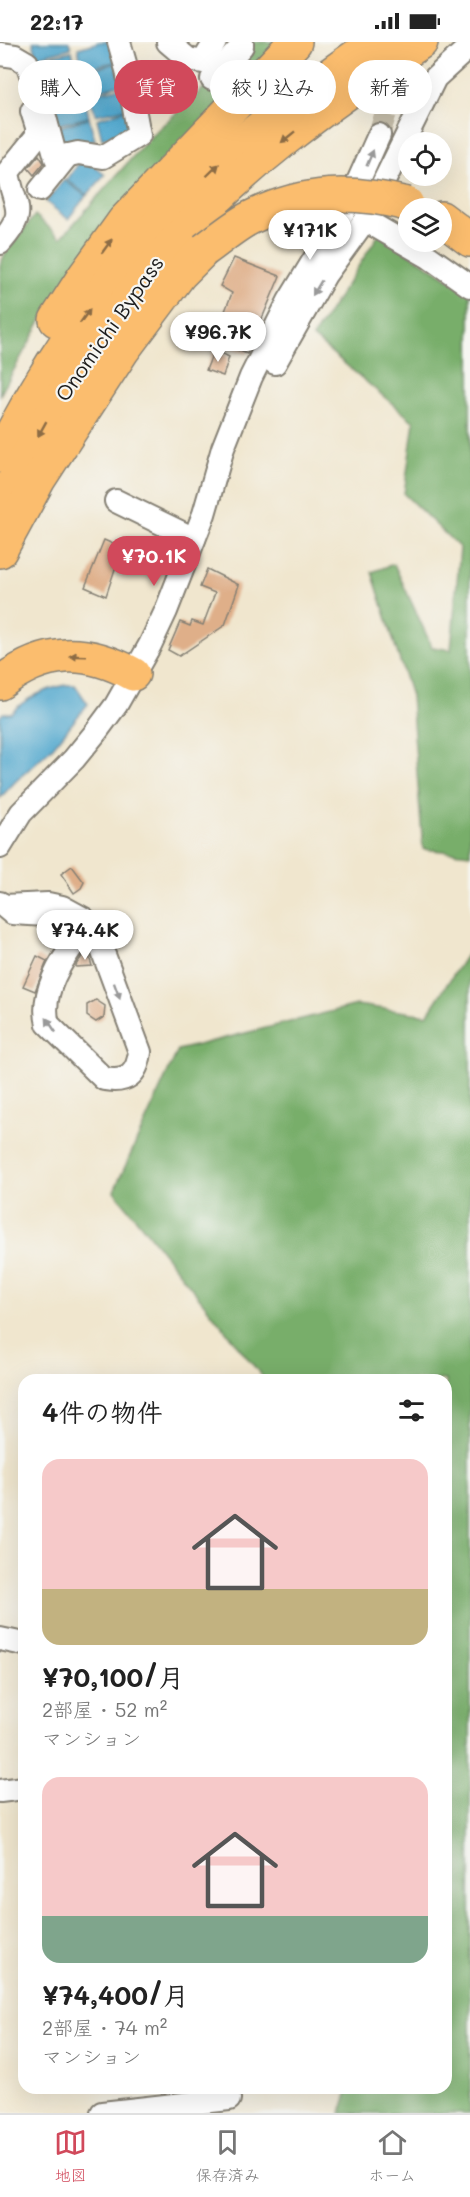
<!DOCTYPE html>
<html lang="ja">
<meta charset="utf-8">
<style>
:root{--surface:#fff;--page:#f6f6f6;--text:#222;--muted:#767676;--line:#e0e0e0;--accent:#d1495b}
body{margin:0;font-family:Mali,"Klee One",sans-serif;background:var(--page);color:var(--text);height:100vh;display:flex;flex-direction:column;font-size:22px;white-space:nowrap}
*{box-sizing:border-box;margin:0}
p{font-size:20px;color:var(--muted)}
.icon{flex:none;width:33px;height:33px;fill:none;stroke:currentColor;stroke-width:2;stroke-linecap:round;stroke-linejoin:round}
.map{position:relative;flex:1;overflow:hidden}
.panel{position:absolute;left:18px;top:1332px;width:434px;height:720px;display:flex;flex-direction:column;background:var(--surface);border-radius:18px;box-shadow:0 6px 24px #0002}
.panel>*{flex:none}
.guide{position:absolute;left:18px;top:18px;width:435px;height:54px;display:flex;gap:12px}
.buttons{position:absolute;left:398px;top:90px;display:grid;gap:12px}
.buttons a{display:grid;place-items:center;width:54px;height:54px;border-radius:50%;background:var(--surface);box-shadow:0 6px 24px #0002;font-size:30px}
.price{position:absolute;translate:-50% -51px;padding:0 14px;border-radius:21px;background:#fff;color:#222;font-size:20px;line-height:39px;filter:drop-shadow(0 2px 3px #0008)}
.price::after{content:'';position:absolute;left:50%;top:36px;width:18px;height:14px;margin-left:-9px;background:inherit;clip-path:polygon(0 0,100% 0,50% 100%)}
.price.selected{background:var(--accent);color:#fff}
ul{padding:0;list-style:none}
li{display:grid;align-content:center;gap:12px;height:318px;padding:0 24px}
li span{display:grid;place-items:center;height:186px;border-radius:18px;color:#555}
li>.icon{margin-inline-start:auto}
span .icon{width:108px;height:108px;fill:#fffc;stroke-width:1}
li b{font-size:26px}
h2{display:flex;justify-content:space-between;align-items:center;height:72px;padding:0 24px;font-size:26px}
.chip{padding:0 21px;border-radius:27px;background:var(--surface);box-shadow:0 6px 24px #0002;font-size:21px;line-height:54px}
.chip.selected{background:var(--accent);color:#fff}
.status{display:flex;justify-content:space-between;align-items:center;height:42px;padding:0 30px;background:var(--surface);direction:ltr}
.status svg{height:16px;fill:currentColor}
.tabs{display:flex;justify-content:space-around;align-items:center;height:84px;border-top:2px solid var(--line);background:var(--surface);font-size:16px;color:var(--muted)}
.tabs a{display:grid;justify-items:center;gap:3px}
.tabs .selected{color:var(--accent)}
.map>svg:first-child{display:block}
.forest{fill:#78ae6b;stroke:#4a6544;stroke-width:1.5}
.water{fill:#52a8ce;stroke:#376275;stroke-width:1.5}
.building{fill:#dfaf89}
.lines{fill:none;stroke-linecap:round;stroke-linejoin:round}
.minor-tunnel{stroke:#c6beaa;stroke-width:22;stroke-dasharray:22 11;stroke-linecap:butt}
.minor-casing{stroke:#868175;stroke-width:26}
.highway-casing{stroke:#868175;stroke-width:36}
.minor{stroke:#fff;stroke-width:22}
.highway{stroke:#fbbd6e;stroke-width:33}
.highway-bridge-casing{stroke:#868175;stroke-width:36;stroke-linecap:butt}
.highway-bridge{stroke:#fbbd6e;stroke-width:33}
.oneway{fill:#8c6c45}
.oneway2{fill:#999}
.labels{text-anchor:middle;stroke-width:4.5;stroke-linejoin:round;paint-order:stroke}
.street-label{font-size:21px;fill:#1c1c1c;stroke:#f6f6f2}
</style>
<div class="status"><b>22:17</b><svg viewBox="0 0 49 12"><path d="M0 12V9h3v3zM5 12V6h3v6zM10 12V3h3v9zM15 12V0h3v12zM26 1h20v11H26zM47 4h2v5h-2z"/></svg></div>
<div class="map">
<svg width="470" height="2071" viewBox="0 0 470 2071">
<rect width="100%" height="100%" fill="#f6f6f2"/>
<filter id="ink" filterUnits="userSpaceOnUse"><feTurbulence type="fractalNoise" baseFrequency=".0167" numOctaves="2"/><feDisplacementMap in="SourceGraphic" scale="12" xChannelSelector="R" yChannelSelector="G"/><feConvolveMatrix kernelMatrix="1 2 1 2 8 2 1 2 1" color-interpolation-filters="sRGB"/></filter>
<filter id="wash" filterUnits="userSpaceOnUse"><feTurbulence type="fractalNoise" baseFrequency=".008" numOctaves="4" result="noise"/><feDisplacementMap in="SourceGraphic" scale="24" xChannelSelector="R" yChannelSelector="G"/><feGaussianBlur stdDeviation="1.35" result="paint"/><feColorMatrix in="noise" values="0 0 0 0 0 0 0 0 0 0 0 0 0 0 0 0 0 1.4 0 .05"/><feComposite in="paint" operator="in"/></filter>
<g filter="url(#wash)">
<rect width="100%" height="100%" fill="#f0e6ce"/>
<!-- forest -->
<g class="forest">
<polygon points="251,0 277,0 46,270 0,353 0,223 5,212 35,173 61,196 153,92 247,7"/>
<polygon points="379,192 470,251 470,812 423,807 411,654 372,530 394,522 432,605 451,608 460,506 404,452 414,380 313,295"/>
<polygon points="470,907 470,2071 341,2071 349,2046 446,2046 446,1338 265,1338 114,1149 178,1008 357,963 427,973"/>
</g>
<!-- water -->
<g class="water">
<polygon points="33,0 69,0 71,6 37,15"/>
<polygon points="100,0 110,0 115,20 82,27 78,6"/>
<polygon points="72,9 77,30 43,38 38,17"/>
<polygon points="116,21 122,42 89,51 82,30"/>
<polygon points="77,31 82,52 49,61 43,41"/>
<polygon points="123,45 128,66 96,73 89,53"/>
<polygon points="84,54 89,75 56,83 51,64"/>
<polygon points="128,67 135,88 102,97 97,77"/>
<polygon points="89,76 95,98 62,108 56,86"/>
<polygon points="83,115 105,133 87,153 67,138"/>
<polygon points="64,138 86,154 68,177 46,160"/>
<path d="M66,643h9l13,19 -35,43 -38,35 -15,16v-81l3,-4h8c15,-15 34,-24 55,-28z"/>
</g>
<g id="blocks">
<!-- building -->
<g class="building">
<polygon points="39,113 44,121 34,133 28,126"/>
<polygon points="234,216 280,234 247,312 226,303 232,287 220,282 232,251 220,244"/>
<polygon points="214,308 229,315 223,334 206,328"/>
<polygon points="104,498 122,506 106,554 85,545"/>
<polygon points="207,527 239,543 225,583 179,614 168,608 180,580 190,584 192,579 203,583 215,551 200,545"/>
<polygon points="72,824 84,840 81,846 74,851 61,832"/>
<polygon points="87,907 92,924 76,925 76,923"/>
<polygon points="37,914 47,919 35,949 23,944"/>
<polygon points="96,958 105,964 104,975 96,980 87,974 87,963"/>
</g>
</g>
</g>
<g filter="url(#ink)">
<use href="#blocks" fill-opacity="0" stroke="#868175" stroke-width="1.5"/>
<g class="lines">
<!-- minor-tunnel -->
<polyline class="minor-tunnel" points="379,93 405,9"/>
<defs>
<g id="minor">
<polyline points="168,0 188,17 203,20 215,0"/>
<polyline points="0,12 15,14 27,21 40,57 56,116 78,111 103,115 139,93 127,28 119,0"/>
<polyline points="212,37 242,4 242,0"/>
<polyline points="40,148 68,113"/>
<polyline points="365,178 429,215 470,244"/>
<path d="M0,201c30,-33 13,-36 8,-71l29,-36v-9l-5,-16"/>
<polyline points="275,321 325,233 365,178 435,36 470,4"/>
<polyline points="116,459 194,497"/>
<polyline points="0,805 21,771 74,717 96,690 116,663 150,603 166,569 204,472 223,406 251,335 289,259 348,162 379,93"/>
<path d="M0,861l12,10 34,2 14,3 16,13 1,9c-17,22 -37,55 -29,84l56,55c23,4 33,-4 36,-27l-43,-116 -13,-17 -22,-12 -14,-3 -44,2"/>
<polyline points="0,1597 24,1602"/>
<polyline points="0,1749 24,1746"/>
<polyline points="102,2071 229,2057"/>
</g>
<g id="highway">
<polyline points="441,176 470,198"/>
<polyline points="56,278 83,236 124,179 295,0"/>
<path d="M0,414c57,-113 135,-220 231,-304 46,-40 95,-75 145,-110"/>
<path d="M0,466c45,-90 99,-178 165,-255 72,-85 165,-150 256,-211"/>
<polyline points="0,509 39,437 123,308 180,232 204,208"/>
<path d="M0,641c45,-34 85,-35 133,-9"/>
</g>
</defs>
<!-- minor casing -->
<use href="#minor" class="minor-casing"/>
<!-- highway casing -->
<use href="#highway" class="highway-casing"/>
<!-- minor -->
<use href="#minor" class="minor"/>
<!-- highway -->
<use href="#highway" class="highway"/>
<defs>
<path id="highway-bridge" d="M204,208c16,-11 32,-26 50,-34 51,-25 99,-26 153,-12"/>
</defs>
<!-- highway-bridge casing -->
<use href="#highway-bridge" class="highway-bridge-casing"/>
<!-- highway-bridge -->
<use href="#highway-bridge" class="highway-bridge"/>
</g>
<!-- one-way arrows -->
<defs><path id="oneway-solid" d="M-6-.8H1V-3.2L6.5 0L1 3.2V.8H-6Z" transform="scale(1.5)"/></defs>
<g class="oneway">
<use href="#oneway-solid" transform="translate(288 95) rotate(141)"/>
<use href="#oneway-solid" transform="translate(213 128) rotate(-44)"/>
<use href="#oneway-solid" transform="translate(107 204) rotate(-54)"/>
<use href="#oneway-solid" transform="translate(85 274) rotate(-55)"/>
<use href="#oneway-solid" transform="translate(42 387) rotate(119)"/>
<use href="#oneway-solid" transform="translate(78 614) rotate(-178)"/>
</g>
<g class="oneway2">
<use href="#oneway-solid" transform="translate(370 116) rotate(-67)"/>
<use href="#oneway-solid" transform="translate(317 246) rotate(121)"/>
<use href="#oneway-solid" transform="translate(117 949) rotate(70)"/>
<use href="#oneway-solid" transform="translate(51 983) rotate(-124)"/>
</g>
</g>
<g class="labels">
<!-- street labels -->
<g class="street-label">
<text transform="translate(110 287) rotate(-55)" y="7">Onomichi Bypass</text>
</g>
</g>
</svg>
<div class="buttons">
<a><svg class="icon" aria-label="locate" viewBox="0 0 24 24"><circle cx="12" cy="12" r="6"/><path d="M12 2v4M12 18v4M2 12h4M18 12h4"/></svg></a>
<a><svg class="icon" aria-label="layers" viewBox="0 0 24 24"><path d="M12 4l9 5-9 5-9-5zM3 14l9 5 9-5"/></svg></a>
</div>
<b class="price" style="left:310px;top:219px">¥171K</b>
<b class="price" style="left:218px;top:321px">¥96.7K</b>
<b class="price selected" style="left:154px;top:545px">¥70.1K</b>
<b class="price" style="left:85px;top:919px">¥74.4K</b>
<div class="guide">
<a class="chip">購入</a>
<a class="chip selected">賃貸</a>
<a class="chip">絞り込み</a>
<a class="chip">新着</a>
</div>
<section class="panel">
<h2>4件の物件<svg class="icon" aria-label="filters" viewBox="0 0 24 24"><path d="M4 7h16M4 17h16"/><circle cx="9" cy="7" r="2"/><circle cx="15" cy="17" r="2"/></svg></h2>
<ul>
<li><span style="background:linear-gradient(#f6c9c9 70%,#c2b280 0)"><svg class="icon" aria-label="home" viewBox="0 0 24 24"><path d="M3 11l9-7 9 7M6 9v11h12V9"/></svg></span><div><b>¥70,100/月</b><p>2部屋 · 52 m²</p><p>マンション</p></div></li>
<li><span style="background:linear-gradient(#f6c9c9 75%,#7fa58c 0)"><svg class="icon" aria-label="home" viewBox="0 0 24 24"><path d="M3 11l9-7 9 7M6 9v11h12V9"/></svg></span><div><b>¥74,400/月</b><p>2部屋 · 74 m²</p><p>マンション</p></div></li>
</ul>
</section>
</div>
<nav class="tabs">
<a class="selected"><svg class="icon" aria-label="map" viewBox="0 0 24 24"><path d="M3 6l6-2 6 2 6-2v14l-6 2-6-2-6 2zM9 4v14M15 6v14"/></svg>地図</a>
<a><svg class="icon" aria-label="saved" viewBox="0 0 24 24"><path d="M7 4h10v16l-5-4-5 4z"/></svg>保存済み</a>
<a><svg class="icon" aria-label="home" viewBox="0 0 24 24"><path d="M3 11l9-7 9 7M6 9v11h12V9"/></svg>ホーム</a>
</nav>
